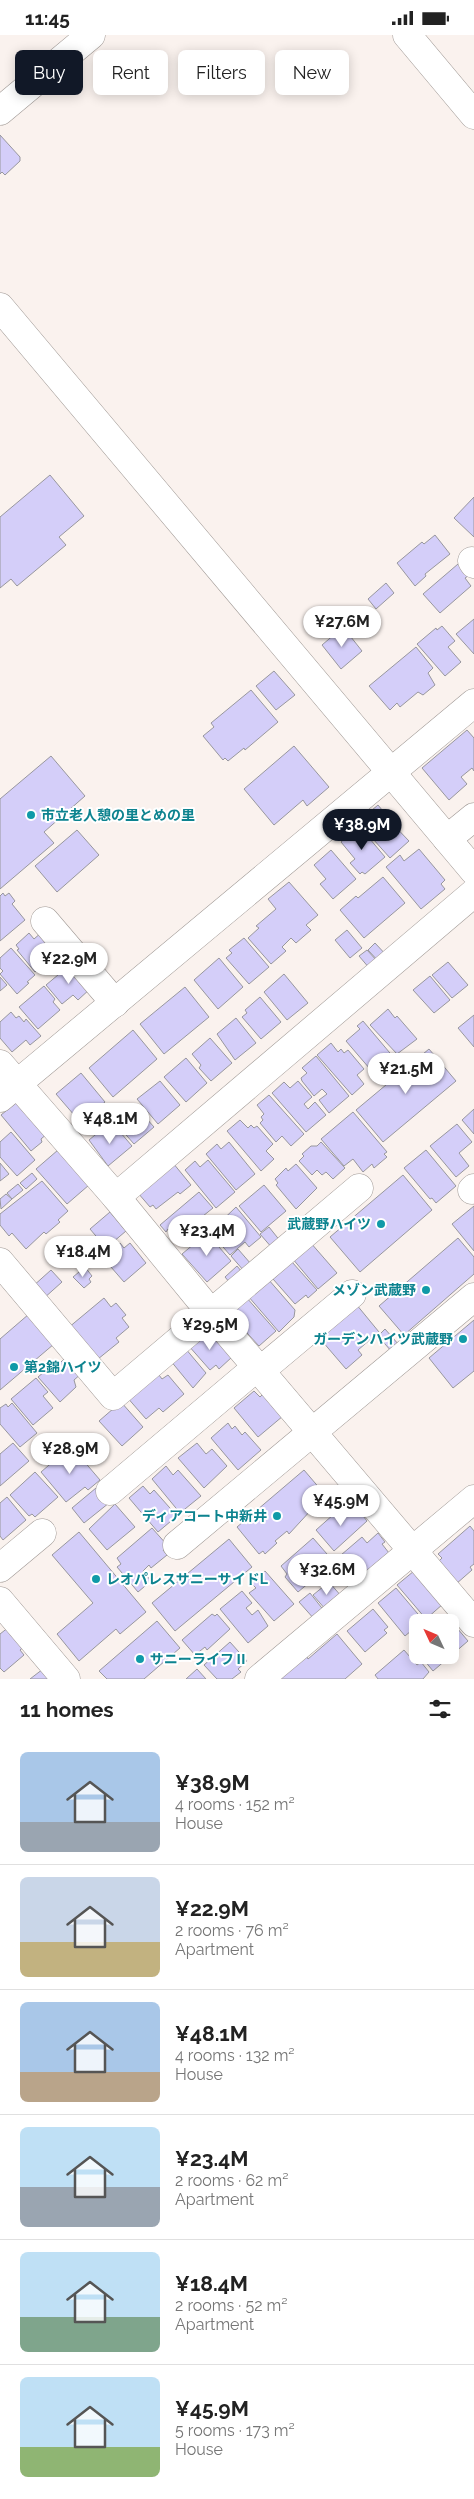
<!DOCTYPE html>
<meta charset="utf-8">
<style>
:root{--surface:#fff;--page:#f2f2f2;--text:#222;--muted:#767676;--line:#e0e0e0;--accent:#111827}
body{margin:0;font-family:Raleway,"Noto Sans JP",sans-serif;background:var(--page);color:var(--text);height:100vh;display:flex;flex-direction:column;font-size:19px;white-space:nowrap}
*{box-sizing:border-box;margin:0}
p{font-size:16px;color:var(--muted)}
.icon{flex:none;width:28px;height:28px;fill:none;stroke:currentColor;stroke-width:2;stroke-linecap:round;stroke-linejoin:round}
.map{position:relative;height:1644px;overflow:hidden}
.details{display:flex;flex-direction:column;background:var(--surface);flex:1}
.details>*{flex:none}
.guide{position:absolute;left:15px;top:15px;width:445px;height:45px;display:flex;gap:10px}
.needle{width:32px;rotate:314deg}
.buttons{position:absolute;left:409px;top:1579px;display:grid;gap:10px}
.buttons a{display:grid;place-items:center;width:50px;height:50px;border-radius:8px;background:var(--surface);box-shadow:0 2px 12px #0003;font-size:25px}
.price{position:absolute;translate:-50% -42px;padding:0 11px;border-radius:18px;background:#fff;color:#222;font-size:16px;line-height:32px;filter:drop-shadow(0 1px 2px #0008)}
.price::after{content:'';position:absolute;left:50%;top:30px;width:15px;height:11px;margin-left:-8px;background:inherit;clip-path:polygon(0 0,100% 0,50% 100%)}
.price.current{background:var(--accent);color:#fff}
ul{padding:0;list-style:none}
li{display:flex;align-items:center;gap:15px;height:125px;padding:0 20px}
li+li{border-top:1px solid var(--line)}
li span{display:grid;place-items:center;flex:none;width:140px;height:100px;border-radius:8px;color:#555}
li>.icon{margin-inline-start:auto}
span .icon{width:60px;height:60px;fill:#fffc;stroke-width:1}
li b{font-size:21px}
h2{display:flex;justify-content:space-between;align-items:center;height:60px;padding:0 20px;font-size:21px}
.chip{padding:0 18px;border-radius:8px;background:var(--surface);box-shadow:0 2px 12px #0003;font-size:18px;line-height:45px}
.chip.current{background:var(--accent);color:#fff}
.status{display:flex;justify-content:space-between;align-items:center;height:35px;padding:0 25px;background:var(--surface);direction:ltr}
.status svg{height:14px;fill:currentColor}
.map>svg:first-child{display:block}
.building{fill:#d4cef9;stroke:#98979e}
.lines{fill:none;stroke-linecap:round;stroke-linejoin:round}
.minor-casing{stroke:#9f9894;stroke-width:29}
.minor{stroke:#fff;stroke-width:28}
.culture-dot{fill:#0f9aa8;stroke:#fff;stroke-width:2}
.labels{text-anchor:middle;stroke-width:4;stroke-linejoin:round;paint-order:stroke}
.culture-label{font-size:14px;font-weight:bold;fill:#0d838f;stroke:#fff;text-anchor:start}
</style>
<div class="status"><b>11:45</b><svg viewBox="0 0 49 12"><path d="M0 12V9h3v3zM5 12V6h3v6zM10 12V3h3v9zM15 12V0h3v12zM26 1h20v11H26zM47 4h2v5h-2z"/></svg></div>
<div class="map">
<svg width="474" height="1644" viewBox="0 0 474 1644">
<rect width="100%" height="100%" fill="#faf2ee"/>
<!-- building -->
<g class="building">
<polygon points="0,100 20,122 20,126 5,140 2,137 0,139"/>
<polygon points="50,440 84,481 59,502 66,510 17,551 11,544 0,553 0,482"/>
<polygon points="474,462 474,502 454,483"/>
<polygon points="435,500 450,519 425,539 426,541 415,551 397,528 422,507 424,509"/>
<polygon points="458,529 468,541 465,543 471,551 440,578 423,559"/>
<polygon points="386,548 394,558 376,574 368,564"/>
<polygon points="474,584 474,619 456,599"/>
<polygon points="442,591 455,606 448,612 461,627 445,641 417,609 436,593 437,595"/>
<polygon points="343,592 362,616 341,634 322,610"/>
<polygon points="416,612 433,633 428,638 435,650 423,660 418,657 400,672 397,668 390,675 369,651"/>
<polygon points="274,636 295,660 276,675 256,651"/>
<polygon points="251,655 278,687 245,715 244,713 228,726 225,723 223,725 203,701 214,692 211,688"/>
<polygon points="467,695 474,703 474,736 472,733 461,742 467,749 449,765 422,733"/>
<polygon points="294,711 329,752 307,771 303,765 274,790 244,754"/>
<polygon points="51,721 85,761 44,797 54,808 0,854 0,764"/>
<polygon points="378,770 387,781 386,782 409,806 390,823 373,804 373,799 359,786"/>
<polygon points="359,791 385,822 365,839 362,837 360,839 350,828 355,824 341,807"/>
<polygon points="77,795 99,820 57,857 35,831"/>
<polygon points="419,814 445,845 441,849 445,854 421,874 386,832 400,820 404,826"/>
<polygon points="331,815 356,844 333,864 320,849 326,844 314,830"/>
<polygon points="383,842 405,868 364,903 340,875 356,861 358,863"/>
<polygon points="289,847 318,880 306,890 311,895 296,908 291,903 282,912 286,916 271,929 248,903 259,893 256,891 276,874 268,864"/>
<polygon points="3,858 5,861 9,858 15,866 12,869 25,885 0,906 0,861"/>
<polygon points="347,895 362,913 350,923 335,905"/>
<polygon points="42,897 58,917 35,937 17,915 19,914 16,910 29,898 34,904"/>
<polygon points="244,903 269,932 249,949 226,923 232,918 229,915"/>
<polygon points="375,908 388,922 381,929 368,915"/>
<polygon points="11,913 35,940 27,947 29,948 17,959 0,939 3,936 0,933 0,923"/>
<polygon points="367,915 378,927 370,934 359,921"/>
<polygon points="219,923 243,952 218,974 194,945"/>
<polygon points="448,927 468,950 452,963 432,940"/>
<polygon points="71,929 91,953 78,965 73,960 62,969 46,950"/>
<polygon points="284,939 308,968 287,985 264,957"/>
<polygon points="430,941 450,965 434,978 413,955"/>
<polygon points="0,942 7,950 0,956"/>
<polygon points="44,951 55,964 53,967 60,975 38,994 19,972"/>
<polygon points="185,952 209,982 164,1019 140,989"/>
<polygon points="260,962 281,987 261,1004 242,982 247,978 245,975"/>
<polygon points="388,974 395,983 397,981 417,1004 397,1019 370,990"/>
<polygon points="11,977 16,983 19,981 24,987 26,984 41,1001 30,1010 26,1005 12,1017 0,1003 0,987"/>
<polygon points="474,980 474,1012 458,993"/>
<polygon points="236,983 256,1008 235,1025 217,999"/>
<polygon points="363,986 395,1024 376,1041 346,1006 360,994 357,991"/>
<polygon points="133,995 157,1024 113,1062 89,1033"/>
<polygon points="210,1003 232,1028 211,1046 199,1033 201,1030 192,1019"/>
<polygon points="331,1008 338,1017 341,1014 344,1018 348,1015 364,1034 357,1040 364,1049 352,1060 317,1020"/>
<polygon points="429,1014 456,1046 383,1107 356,1075"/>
<polygon points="316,1021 349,1061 329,1078 319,1065 327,1059 322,1054 314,1061 302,1046 301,1043 307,1038 302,1033"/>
<polygon points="186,1023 207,1048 186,1067 164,1042"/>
<polygon points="81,1038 105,1067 81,1088 56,1059"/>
<polygon points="160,1046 180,1070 158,1089 137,1064"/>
<polygon points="298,1046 312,1062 304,1069 308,1074 315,1067 326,1080 306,1097 272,1058 284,1047 290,1053"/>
<polygon points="269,1060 304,1099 291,1111 282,1101 276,1107 260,1088 263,1085 261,1082 264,1079 257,1070"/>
<polygon points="17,1067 48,1098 41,1104 42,1107 31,1116 1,1080"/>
<polygon points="129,1071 133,1076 137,1073 154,1092 134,1109 113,1085"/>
<polygon points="474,1074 474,1099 462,1085"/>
<polygon points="353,1077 387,1117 384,1119 387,1122 374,1133 372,1129 363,1137 353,1124 344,1131 321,1104"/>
<polygon points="240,1085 248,1093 251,1090 254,1093 257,1091 273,1109 266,1116 274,1124 261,1136 227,1096"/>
<polygon points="457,1089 472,1107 459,1118 469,1131 456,1142 430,1111"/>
<polygon points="106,1091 113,1099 120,1097 132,1111 108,1131 89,1105"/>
<polygon points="11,1097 35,1125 17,1141 0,1122 0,1107"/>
<polygon points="229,1107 255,1139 236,1155 206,1119 217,1109 221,1114"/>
<polygon points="321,1107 345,1133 333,1144 326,1137 322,1140 317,1135 312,1140 299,1126 304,1121 302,1119 311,1111 317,1111"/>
<polygon points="58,1115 89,1150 67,1169 36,1134"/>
<polygon points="426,1115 456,1151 436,1168 432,1163 430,1164 404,1133"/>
<polygon points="208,1125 235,1157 216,1173 185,1135 195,1126 200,1132"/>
<polygon points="0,1128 9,1139 0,1146"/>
<polygon points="173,1128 191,1150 180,1159 178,1157 156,1174 153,1170 150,1172 138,1158"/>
<polygon points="296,1129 317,1153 296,1174 276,1150 278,1148 275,1144 286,1133 288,1136"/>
<polygon points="32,1138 37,1144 26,1154 20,1148"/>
<polygon points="403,1140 432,1175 360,1237 330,1202"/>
<polygon points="42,1146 68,1176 58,1185 60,1187 46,1199 44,1197 26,1214 12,1198 9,1201 0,1190 0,1179"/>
<polygon points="18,1149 23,1155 12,1164 7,1158"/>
<polygon points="264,1150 286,1176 261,1197 239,1171"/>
<polygon points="199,1157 213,1173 203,1181 207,1185 178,1206 168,1194 166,1197 160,1190"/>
<polygon points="6,1159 12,1164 1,1174 0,1164"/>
<polygon points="474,1171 474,1216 452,1189"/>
<polygon points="236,1172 261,1202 249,1212 245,1207 230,1220 210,1197"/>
<polygon points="110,1177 126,1196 106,1213 90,1194"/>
<polygon points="269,1192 281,1207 273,1214 260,1199"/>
<polygon points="207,1198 231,1226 207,1247 182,1219"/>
<polygon points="458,1203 474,1222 474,1239 404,1300 379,1271"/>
<polygon points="310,1207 337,1238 318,1254 292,1223"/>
<polygon points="120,1208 124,1213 130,1208 146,1228 124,1247 104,1224"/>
<polygon points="238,1214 251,1229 244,1236 231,1221"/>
<polygon points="88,1221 94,1228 90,1232 83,1225"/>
<polygon points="292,1227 317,1255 308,1263 306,1260 295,1269 273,1244"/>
<polygon points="237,1231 242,1237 230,1248 225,1242"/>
<polygon points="85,1232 92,1241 89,1244 91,1247 84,1253 73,1242"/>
<polygon points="51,1235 62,1247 43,1264 32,1252"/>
<polygon points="268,1244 295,1275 294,1282 279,1297 248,1261"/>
<polygon points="246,1262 276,1296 259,1311 237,1287 239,1285 231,1275"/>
<polygon points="104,1263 111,1272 116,1268 126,1280 122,1283 129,1292 116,1303 119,1307 98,1324 68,1293"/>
<polygon points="356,1269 379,1297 358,1315 362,1320 346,1334 322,1306 326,1303 322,1298"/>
<polygon points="29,1279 54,1309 0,1355 0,1304"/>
<polygon points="474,1285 474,1336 453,1353 429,1323"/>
<polygon points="385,1294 399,1310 392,1317 378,1301"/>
<polygon points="210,1296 232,1322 219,1334 216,1330 210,1335 188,1310"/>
<polygon points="185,1313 206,1338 193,1353 170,1325"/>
<polygon points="64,1324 82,1338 74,1345 76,1352 60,1367 38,1342 57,1326 59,1329"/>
<polygon points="156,1336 162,1344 168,1340 184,1359 163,1377 159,1373 146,1384 126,1361"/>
<polygon points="36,1343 48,1357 43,1361 53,1373 33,1390 11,1364"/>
<polygon points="254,1356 260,1362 264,1358 283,1381 258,1402 234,1373"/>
<polygon points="121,1367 143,1392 122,1411 99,1386"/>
<polygon points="12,1368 37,1398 20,1412 0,1389 0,1373 6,1369 8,1372"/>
<polygon points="228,1388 232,1394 235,1391 242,1400 245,1397 261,1415 238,1435 211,1403"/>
<polygon points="13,1408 29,1426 0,1451 0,1419"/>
<polygon points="197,1408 206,1419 212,1414 227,1431 204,1453 178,1423"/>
<polygon points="71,1411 100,1445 88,1455 85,1452 66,1467 41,1437"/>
<polygon points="166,1431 173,1440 178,1435 201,1461 180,1478 152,1444"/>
<polygon points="304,1435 327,1462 324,1464 326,1467 314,1477 312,1474 289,1499 287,1496 275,1506 277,1508 265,1519 263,1516 259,1519 237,1492"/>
<polygon points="35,1437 58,1462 35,1482 32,1479 29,1481 10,1460"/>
<polygon points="143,1451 150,1459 154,1455 177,1481 158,1497 129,1463"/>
<polygon points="96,1453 109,1468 84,1488 72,1473"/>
<polygon points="7,1462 26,1485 3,1505 0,1501 0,1468"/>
<polygon points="115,1469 135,1492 107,1515 89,1494"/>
<polygon points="343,1471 347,1476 351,1472 357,1479 360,1477 367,1486 334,1516 316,1495"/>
<polygon points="470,1491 474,1496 474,1529 470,1532 472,1535 456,1549 438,1527 442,1523 438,1519"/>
<polygon points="152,1493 168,1511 163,1515 167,1520 151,1533 149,1530 143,1536 151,1546 138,1557 117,1532 121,1529 117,1523"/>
<polygon points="79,1497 146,1577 120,1599 116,1594 79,1626 57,1599 93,1568 52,1520"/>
<polygon points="378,1498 385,1507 382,1509 389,1518 358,1545 346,1531 349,1528 341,1520 362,1502 367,1508"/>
<polygon points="313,1503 334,1527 298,1557 285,1542 287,1539 281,1531"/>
<polygon points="229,1504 252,1532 175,1596 152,1568"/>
<polygon points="265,1536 294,1569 274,1586 249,1558 256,1553 251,1548"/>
<polygon points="414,1536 443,1569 426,1584 397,1550"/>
<polygon points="329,1547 342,1562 326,1575 313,1560"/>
<polygon points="396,1553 423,1585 418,1588 418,1590 405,1601 378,1568"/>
<polygon points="242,1556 252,1568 246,1573 252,1580 258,1575 268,1591 248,1608 220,1574"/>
<polygon points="310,1558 325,1577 315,1585 299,1567"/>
<polygon points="373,1574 388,1592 384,1595 387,1598 365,1617 347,1596"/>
<polygon points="212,1579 215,1581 217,1579 230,1594 207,1615 205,1612 195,1620 182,1605"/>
<polygon points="446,1580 468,1606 433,1636 420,1620 450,1620 450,1588 437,1588"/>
<polygon points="157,1586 180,1613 144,1644 107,1644 99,1636"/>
<polygon points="9,1592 25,1611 20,1615 24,1620 4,1637 0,1633 0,1599"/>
<polygon points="337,1599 362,1629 345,1644 277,1644 306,1620 308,1624"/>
<polygon points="418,1604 418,1617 411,1609"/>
<polygon points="230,1607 247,1626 238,1634 241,1637 232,1644 217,1644 204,1630"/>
<polygon points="404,1615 417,1630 421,1627 429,1637 423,1644 378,1644 375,1640"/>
<polygon points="43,1634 52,1644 30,1644"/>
<polygon points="197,1634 206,1644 186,1644"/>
</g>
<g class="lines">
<defs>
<g id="minor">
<polyline points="407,0 474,80"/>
<polyline points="0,76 91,0"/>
<polyline points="0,272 474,836"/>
<polyline points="472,526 474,529"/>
<polyline points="447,804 474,782"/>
<polyline points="45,886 115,968"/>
<polyline points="0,1029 116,1162 211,1278 474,1588"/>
<polyline points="0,1063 474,668"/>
<polyline points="472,1155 474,1153"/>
<polyline points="116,1162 474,858"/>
<polyline points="0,1227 113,1361 359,1153"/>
<polyline points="260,1336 352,1259"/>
<polyline points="110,1456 257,1332"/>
<polyline points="177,1510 474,1262"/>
<polyline points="0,1533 42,1498"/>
<polyline points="0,1566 66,1644"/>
<polyline points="259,1644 474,1464"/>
</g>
</defs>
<!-- minor casing -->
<use href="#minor" class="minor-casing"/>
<!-- minor -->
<use href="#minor" class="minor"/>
</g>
<!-- markers -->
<g class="culture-dot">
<circle cx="31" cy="780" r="5"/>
<circle cx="381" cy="1189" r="5"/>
<circle cx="426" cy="1255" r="5"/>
<circle cx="463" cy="1304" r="5"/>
<circle cx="14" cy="1332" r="5"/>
<circle cx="277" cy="1481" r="5"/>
<circle cx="96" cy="1544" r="5"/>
<circle cx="140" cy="1624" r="5"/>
</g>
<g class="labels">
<!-- culture labels -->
<g class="culture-label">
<text x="41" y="785">市立老人憩の里とめの里</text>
<text x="371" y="1194" text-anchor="end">武蔵野ハイツ</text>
<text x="416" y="1260" text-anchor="end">メゾン武蔵野</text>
<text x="453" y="1309" text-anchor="end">ガーデンハイツ武蔵野</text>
<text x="24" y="1337">第2錦ハイツ</text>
<text x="267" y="1486" text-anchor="end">ディアコート中新井</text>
<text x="106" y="1549">レオパレスサニーサイドL</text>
<text x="150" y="1629">サニーライフⅡ</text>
</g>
</g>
</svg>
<div class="buttons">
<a><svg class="needle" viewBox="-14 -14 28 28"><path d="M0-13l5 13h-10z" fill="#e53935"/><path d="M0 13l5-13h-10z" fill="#767676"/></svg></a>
</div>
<b class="price" style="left:342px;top:613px">¥27.6M</b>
<b class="price current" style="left:362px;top:816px">¥38.9M</b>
<b class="price" style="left:69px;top:950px">¥22.9M</b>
<b class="price" style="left:406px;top:1060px">¥21.5M</b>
<b class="price" style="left:110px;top:1110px">¥48.1M</b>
<b class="price" style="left:207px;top:1222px">¥23.4M</b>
<b class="price" style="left:83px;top:1243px">¥18.4M</b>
<b class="price" style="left:210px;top:1316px">¥29.5M</b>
<b class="price" style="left:70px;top:1440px">¥28.9M</b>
<b class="price" style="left:341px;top:1492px">¥45.9M</b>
<b class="price" style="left:327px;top:1561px">¥32.6M</b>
<div class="guide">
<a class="chip current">Buy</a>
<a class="chip">Rent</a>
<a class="chip">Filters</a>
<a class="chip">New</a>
</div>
</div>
<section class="details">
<h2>11 homes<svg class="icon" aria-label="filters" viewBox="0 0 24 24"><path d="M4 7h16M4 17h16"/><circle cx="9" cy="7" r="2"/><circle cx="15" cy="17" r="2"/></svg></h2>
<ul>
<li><span style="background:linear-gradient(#a9c7e8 70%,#9aa5b1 0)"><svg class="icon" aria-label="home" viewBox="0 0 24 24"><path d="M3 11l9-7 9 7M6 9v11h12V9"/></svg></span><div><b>¥38.9M</b><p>4 rooms · 152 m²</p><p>House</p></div></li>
<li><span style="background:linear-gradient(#c9d6e8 65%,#c2b280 0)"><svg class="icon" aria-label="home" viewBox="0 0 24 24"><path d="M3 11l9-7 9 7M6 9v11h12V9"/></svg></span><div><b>¥22.9M</b><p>2 rooms · 76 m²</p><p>Apartment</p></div></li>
<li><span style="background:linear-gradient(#a9c7e8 70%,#b9a48a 0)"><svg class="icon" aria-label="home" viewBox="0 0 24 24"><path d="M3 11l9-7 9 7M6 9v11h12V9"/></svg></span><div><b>¥48.1M</b><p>4 rooms · 132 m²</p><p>House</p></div></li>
<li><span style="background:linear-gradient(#bfe0f5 60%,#9aa5b1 0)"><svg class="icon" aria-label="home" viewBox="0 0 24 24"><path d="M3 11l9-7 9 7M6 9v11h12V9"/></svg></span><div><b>¥23.4M</b><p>2 rooms · 62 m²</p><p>Apartment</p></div></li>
<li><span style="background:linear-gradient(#bfe0f5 65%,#7fa58c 0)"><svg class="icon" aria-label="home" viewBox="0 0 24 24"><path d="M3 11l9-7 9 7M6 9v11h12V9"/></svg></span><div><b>¥18.4M</b><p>2 rooms · 52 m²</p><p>Apartment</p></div></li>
<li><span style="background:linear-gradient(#bfe0f5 70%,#8fb573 0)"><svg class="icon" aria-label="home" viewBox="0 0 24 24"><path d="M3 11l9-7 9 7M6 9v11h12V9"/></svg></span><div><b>¥45.9M</b><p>5 rooms · 173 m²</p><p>House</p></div></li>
</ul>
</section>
